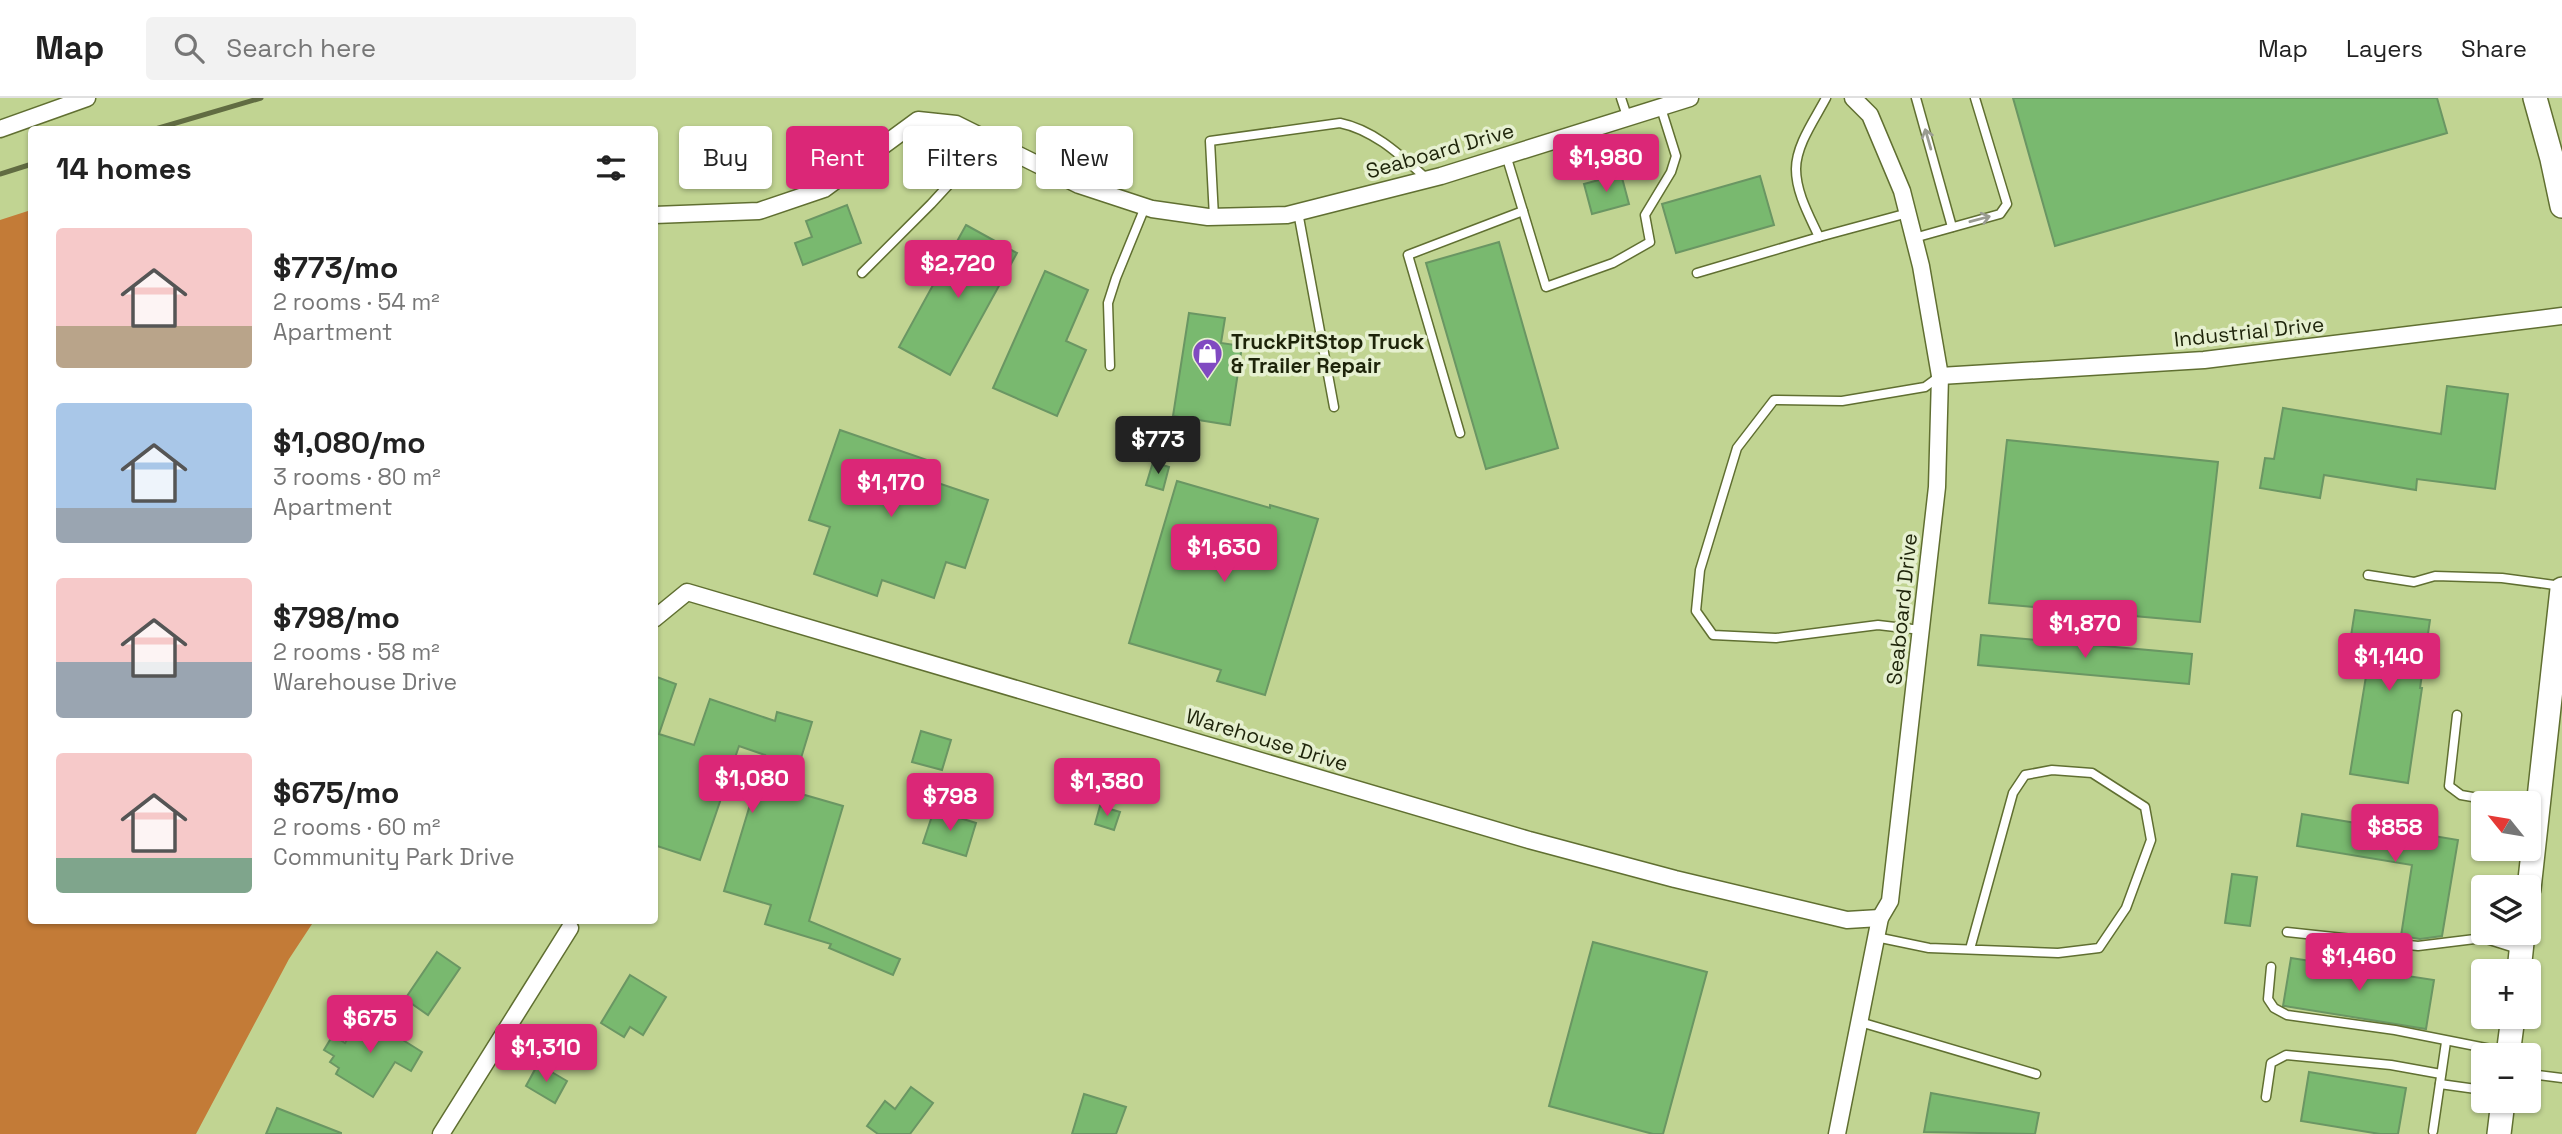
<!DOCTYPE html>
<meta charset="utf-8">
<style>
:root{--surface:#fff;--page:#f2f2f2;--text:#222;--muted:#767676;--line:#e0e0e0;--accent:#db2777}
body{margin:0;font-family:"Space Grotesk",sans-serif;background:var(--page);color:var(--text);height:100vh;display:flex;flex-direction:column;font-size:26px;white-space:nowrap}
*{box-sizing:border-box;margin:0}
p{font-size:23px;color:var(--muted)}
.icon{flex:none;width:38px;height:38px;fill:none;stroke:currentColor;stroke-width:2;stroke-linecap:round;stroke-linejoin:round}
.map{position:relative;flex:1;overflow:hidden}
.panel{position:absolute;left:28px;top:28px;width:630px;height:798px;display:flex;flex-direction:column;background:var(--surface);border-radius:7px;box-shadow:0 2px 5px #0004}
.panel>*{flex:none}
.hud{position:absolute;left:679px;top:28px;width:665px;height:63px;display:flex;gap:14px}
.needle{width:46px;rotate:300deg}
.buttons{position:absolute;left:2471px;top:693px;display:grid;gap:14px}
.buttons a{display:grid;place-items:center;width:70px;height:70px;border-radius:7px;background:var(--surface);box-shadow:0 2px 5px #0004;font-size:35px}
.price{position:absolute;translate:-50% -60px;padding:0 16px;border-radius:7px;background:var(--accent);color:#fff;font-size:23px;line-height:46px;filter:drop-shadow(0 2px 4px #0008)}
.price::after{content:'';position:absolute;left:50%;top:42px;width:21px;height:16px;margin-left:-10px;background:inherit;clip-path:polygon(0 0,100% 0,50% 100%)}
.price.current{background:#222;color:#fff}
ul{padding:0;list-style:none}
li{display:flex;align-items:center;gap:21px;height:175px;padding:0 28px}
li span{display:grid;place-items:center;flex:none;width:196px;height:140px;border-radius:7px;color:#555}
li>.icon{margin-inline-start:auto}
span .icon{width:84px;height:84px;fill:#fffc;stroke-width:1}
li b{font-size:30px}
h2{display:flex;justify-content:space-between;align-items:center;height:84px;padding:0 28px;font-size:30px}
.chip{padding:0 24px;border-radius:7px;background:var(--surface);box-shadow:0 2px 5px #0004;font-size:24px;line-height:63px}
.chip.current{background:var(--accent);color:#fff}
header{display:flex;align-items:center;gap:42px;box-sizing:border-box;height:98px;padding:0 35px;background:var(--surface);border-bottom:2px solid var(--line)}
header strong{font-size:33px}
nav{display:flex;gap:38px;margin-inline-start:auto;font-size:24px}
.search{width:490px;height:63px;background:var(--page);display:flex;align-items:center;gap:18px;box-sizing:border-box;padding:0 24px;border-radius:7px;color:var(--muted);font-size:26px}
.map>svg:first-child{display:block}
.forest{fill:#c37b37}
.building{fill:#79b96f;stroke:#6a9663;stroke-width:2}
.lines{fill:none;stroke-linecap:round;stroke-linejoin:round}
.service-casing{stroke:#606f31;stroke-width:11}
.minor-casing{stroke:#606f31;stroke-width:19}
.secondary-casing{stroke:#606f31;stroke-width:26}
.service{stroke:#fff;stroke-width:8}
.minor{stroke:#fff;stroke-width:16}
.secondary{stroke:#fff;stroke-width:23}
.rail{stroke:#616c42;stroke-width:5}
.oneway{stroke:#9a9c91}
.labels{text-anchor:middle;stroke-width:7;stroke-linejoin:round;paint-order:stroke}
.street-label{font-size:21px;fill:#1e240a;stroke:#e6f0d0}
.poi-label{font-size:21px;font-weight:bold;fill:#1e240a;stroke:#e6f0d0;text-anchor:start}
</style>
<header>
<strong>Map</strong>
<div class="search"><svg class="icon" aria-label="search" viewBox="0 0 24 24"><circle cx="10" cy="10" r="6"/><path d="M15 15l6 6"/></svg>Search here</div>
<nav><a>Map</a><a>Layers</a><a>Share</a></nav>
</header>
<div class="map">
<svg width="2562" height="1036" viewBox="0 0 2562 1036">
<rect width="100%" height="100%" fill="#c1d492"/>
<!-- forest -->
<polygon class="forest" points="31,112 32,822 314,823 289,861 196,1036 0,1036 0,122"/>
<!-- building -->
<g class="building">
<polygon points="2013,0 2437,0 2447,35 2055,148"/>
<polygon points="1621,76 1629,106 1592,116 1584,86"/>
<polygon points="1760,78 1774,127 1676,155 1662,106"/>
<polygon points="847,107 861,145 803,167 795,145 812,139 806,123"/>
<polygon points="966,127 1017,155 950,277 899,249"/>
<polygon points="1499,144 1558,350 1486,371 1426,165"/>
<polygon points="1045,173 1088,192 1066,243 1086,252 1057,318 993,290"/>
<polygon points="1189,215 1225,220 1221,245 1242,248 1230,327 1173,318"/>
<polygon points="2447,288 2508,296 2495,391 2417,381 2416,392 2324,377 2320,400 2260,390 2265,360 2274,361 2283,310 2441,336"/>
<polygon points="840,332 933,364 926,381 988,402 965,470 946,464 934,500 882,482 877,498 814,476 830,429 809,422"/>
<polygon points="2007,342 2218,364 2200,524 1989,505"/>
<polygon points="1153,364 1169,369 1163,392 1146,387"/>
<polygon points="1177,383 1270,410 1270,407 1318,421 1265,597 1217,583 1221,572 1129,545"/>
<polygon points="2355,512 2430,522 2420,590 2422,590 2408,685 2350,676 2370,554 2349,551"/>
<polygon points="1981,537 2192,556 2189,586 1978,567"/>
<polygon points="654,578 676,586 659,636 694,647 710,601 775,623 777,614 812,624 791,693 843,708 809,823 900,861 893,877 829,850 831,846 765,826 771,807 724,793 765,657 739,648 700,762 654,747"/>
<polygon points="921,633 951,642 942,672 912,664"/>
<polygon points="1100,708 1120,714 1114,732 1095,726"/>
<polygon points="934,712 976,725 966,758 923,745"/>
<polygon points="2302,716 2458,742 2442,838 2420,841 2401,838 2412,767 2297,748"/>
<polygon points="2232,776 2257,779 2250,828 2225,825"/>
<polygon points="1593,844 1707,874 1663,1036 1653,1036 1549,1008"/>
<polygon points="437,854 460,870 428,917 405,901"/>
<polygon points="2291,860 2434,882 2426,931 2285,908 2283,908"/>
<polygon points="630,877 666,899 643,937 630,929 624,939 601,925"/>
<polygon points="363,917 422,954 411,973 395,964 373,999 336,976 339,970 330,964 334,958 324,952 333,937 345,945"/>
<polygon points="538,966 567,983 555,1005 526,988"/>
<polygon points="2309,974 2406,990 2398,1036 2380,1036 2301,1023"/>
<polygon points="911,989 933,1005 910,1036 878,1036 867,1028 885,1003 895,1011"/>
<polygon points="1931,995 2039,1015 2035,1036 1924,1034"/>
<polygon points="1084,996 1126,1009 1116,1036 1072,1036"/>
<polygon points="277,1010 341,1035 341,1036 266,1036"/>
</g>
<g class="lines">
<defs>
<g id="service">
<polyline points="1621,0 1627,18"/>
<path d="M1826,0c-11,21 -30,47 -30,71 0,24 14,48 23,68l89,-24"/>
<polyline points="1916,0 1952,129"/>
<polyline points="1506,57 1546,189 1613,165 1650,144 1645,117 1671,74 1676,58 1660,7"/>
<polyline points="1298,114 1334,309"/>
<path d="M1214,119l-4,-76 130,-18c34,7 60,32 86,55"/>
<polyline points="1914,140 2000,116 2007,106 1975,0"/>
<polyline points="862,175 931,106 989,43"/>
<polyline points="1697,175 1819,139"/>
<polyline points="1110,268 1108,205 1116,180 1145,109"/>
<polyline points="1460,335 1408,157 1523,113"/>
<polyline points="2368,477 2414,484 2435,478 2502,480 2562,488"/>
<polyline points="1921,532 1878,527 1776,540 1713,537 1696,513 1700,472 1737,350 1774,302 1842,303 1925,289 1940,278"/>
<polyline points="2457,617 2449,688 2461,697 2507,705"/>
<polyline points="2287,834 2418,848 2483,840 2518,851"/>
<polyline points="1876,839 1929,850 2058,855 2099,850 2126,810 2151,742 2145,709 2092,675 2052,672 2025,677 2013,695 1970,851"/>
<polyline points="2271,869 2268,901 2274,910 2287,917 2395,932 2506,954"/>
<polyline points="1860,924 2036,976"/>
<polyline points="2529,976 2562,980"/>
<polyline points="2440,986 2483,992"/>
<polyline points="2266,999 2271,965 2286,957 2391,967 2441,976"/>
<polyline points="2433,1033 2446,944"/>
</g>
<g id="minor">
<polyline points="0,31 87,0"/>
<polyline points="654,117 759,113 824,91 918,22 956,26 1079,87 1152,111 1208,119 1287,117 1441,78 1690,0"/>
<polyline points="1940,278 2204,262 2562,218"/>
<polyline points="654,521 687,494 1529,742 1675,781 1847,822 1880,820"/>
<polyline points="441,1036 570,830"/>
<polyline points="1837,1036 1880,820 1890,803 1937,389 1940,278 1921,168 1902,93 1870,17 1853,0"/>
</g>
<g id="secondary">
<polyline points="2535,0 2552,61 2562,108"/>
<polyline points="2529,791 2562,491"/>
<polyline points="2519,873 2523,835"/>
<polyline points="2508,957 2513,919"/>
<polyline points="2499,1036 2503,1003"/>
</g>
</defs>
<!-- service casing -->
<use href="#service" class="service-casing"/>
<!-- minor casing -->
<use href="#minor" class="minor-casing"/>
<!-- secondary casing -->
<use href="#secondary" class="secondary-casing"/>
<!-- service -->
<use href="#service" class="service"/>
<!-- minor -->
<use href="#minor" class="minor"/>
<!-- secondary -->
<use href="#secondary" class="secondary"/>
<!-- rail -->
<g class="rail">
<polyline points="152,32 261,0"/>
<polyline points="0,76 32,66"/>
</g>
</g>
<!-- one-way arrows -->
<defs><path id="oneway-shaft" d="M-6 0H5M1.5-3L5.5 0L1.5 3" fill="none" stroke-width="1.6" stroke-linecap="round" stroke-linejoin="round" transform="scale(1.75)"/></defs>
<g class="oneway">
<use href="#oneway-shaft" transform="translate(1928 41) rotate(-106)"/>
<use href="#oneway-shaft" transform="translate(1980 121) rotate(-15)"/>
</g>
<!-- icons -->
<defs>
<symbol id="shop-pin" viewBox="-11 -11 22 30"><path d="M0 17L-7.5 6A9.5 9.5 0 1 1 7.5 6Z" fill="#804ac1" stroke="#e6f0d0"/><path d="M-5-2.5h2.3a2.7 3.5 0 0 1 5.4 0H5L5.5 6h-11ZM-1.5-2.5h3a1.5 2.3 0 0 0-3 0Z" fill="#fff"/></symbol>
</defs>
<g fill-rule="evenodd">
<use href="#shop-pin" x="1190" y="238" width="35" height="47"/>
</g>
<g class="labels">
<!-- street labels -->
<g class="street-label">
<text transform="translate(1440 53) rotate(-16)" y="7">Seaboard Drive</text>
<text transform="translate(2249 234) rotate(-6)" y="7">Industrial Drive</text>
<text transform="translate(1902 511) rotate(-84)" y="7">Seaboard Drive</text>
<text transform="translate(1267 642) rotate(17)" y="7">Warehouse Drive</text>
</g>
<!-- poi labels -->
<g class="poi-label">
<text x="1231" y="251">TruckPitStop Truck<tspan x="1231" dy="24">&amp; Trailer Repair</tspan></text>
</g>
</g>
</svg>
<div class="buttons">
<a><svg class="needle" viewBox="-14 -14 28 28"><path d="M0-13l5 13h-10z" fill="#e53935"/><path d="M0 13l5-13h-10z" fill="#767676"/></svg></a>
<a><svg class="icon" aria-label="layers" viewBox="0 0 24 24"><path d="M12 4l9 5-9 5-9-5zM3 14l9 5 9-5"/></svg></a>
<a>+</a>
<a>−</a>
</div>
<b class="price" style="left:1606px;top:96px">$1,980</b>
<b class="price" style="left:958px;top:202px">$2,720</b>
<b class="price current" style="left:1158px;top:378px">$773</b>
<b class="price" style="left:891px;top:421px">$1,170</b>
<b class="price" style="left:1224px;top:486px">$1,630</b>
<b class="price" style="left:2085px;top:562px">$1,870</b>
<b class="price" style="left:2389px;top:595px">$1,140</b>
<b class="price" style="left:752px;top:717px">$1,080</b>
<b class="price" style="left:1107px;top:720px">$1,380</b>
<b class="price" style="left:950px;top:735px">$798</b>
<b class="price" style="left:2395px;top:766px">$858</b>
<b class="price" style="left:2359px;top:895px">$1,460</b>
<b class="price" style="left:370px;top:957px">$675</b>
<b class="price" style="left:546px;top:986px">$1,310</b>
<div class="hud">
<a class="chip">Buy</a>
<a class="chip current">Rent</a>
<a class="chip">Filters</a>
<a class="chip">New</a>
</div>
<section class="panel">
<h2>14 homes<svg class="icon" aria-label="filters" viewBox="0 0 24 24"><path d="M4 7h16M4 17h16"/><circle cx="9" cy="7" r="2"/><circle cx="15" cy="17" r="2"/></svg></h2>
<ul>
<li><span style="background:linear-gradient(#f6c9c9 70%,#b9a48a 0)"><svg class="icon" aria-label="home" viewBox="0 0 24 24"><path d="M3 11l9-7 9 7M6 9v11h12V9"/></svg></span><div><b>$773/mo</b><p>2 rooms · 54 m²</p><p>Apartment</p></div></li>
<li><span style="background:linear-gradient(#a9c7e8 75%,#9aa5b1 0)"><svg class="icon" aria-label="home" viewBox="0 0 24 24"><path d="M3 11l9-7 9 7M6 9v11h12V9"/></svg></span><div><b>$1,080/mo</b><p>3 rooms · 80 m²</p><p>Apartment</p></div></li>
<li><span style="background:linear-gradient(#f6c9c9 60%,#9aa5b1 0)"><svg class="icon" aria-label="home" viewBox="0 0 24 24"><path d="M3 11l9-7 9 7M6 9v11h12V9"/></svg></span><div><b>$798/mo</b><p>2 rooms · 58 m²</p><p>Warehouse Drive</p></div></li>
<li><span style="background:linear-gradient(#f6c9c9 75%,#7fa58c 0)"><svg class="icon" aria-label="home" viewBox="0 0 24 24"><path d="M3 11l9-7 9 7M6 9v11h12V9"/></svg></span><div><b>$675/mo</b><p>2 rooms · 60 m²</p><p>Community Park Drive</p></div></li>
</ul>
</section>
</div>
